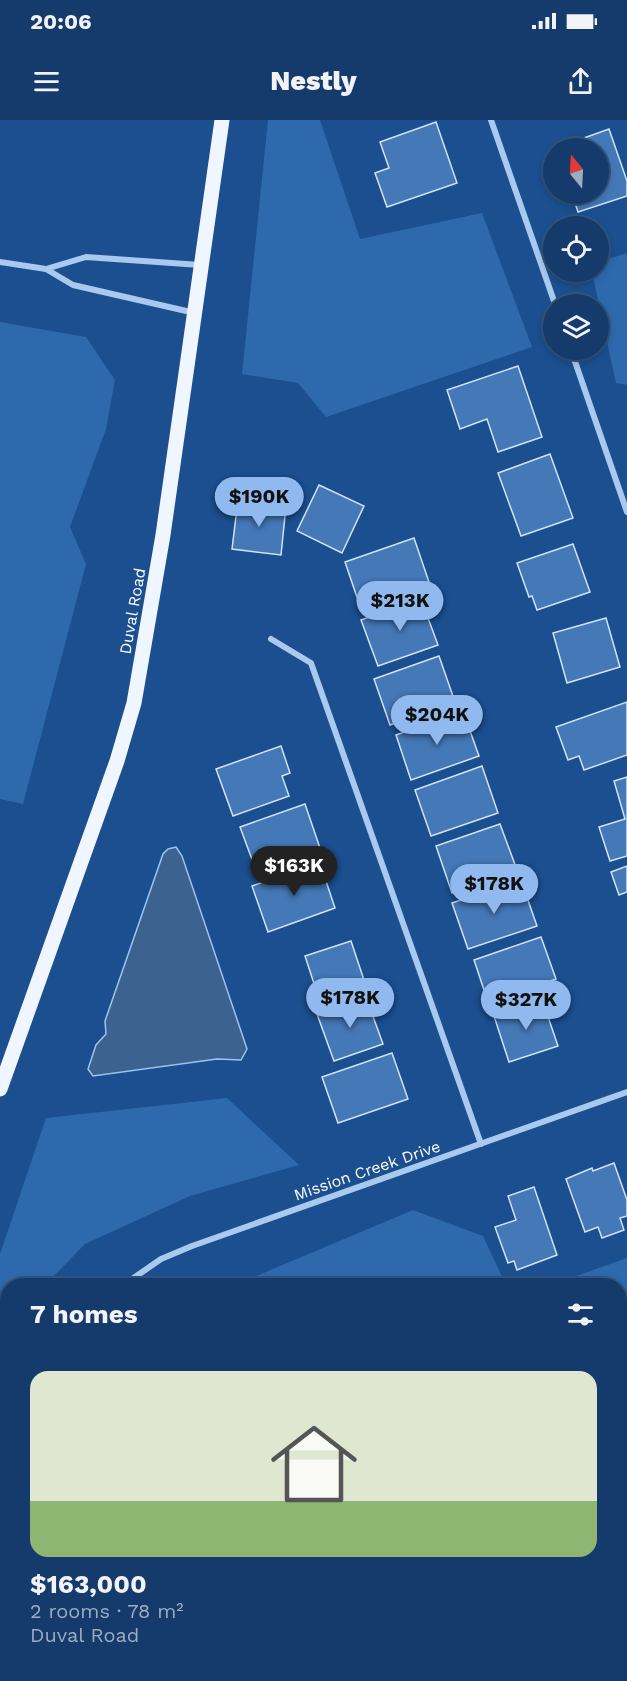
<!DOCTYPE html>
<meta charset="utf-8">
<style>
:root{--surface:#143b6b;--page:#214673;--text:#f1f3f6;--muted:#9dadc1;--line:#33557e;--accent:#90b9f0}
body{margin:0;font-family:"Work Sans",sans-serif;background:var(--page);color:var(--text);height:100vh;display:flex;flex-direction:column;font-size:22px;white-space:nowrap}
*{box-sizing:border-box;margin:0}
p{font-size:20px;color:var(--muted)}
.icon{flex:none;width:33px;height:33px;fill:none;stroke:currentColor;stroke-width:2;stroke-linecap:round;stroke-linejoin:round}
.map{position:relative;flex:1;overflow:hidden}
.drawer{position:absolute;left:0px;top:1158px;width:627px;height:404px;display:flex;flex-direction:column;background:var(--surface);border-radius:24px 24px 0 0;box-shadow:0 3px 9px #0003,0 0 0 2px var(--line)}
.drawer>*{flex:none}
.needle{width:39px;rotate:342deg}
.fabs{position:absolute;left:543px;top:18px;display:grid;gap:12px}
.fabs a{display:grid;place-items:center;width:66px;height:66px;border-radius:50%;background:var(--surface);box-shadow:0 3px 9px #0003,0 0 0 2px var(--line);font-size:30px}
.price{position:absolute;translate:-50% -51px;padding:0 14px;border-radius:21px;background:var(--accent);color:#111;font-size:20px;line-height:39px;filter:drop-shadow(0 2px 3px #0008)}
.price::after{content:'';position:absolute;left:50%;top:36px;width:18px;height:14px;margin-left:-9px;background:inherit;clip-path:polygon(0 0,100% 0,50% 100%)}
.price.active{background:#222;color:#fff}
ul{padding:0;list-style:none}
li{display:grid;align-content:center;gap:12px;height:318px;padding:0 30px}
li span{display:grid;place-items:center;height:186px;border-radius:18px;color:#555}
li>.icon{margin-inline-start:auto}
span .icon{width:108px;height:108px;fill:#fffc;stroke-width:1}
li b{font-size:26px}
h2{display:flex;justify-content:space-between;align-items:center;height:72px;padding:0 30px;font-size:26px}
.status{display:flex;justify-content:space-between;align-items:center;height:42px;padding:0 30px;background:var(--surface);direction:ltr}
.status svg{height:16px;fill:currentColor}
header{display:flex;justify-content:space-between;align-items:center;height:78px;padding:0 30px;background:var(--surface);font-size:27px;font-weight:800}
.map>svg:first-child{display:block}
.green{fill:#2e69ad}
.water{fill:#3c6290;stroke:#9cc4f0;stroke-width:1.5}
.building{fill:#4478b7;stroke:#cfe3fa;stroke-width:1.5}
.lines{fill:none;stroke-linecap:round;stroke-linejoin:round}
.minor{stroke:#a9c9ee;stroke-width:6}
.primary{stroke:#f0f6ff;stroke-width:15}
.labels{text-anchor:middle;stroke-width:4.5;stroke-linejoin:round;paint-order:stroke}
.street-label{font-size:16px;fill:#fff;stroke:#1b4f8f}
</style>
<div class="status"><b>20:06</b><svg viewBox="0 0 49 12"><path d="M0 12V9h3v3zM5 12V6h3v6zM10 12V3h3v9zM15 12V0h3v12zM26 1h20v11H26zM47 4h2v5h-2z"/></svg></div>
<header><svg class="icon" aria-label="menu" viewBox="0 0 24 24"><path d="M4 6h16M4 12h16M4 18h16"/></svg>Nestly<svg class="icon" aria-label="share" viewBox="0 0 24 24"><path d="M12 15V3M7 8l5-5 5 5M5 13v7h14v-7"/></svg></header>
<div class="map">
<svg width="627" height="1561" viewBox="0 0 627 1561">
<rect width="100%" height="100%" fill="#1b4f8f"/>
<!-- green -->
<g class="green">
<polygon points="268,0 320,0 360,119 482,93 532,227 326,297 298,263 242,254"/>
<polygon points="627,133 627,265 616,263 592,152 598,152 599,142"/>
<polygon points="0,202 86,217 115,260 106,309 70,407 86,444 23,684 0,679"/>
<polygon points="227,978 299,1045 190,1076 85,1124 45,1165 8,1166 7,1196 0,1193 0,1134 46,998"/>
<polygon points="413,1090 483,1116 506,1165 235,1165"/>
<polygon points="627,1138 627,1561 242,1561 245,1554 620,1554 620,1166 551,1165"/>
<polygon points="7,1329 7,1421 0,1422 0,1330"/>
</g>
<!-- water -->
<polygon class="water" points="176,727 182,736 247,929 241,940 217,939 93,956 88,949 96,925 106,914 105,901 163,734 168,729"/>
<!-- building -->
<g class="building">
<polygon points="436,2 457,63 387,87 375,53 389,48 380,22"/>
<polygon points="609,9 627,61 627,76 578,92 572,74 598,74 598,28 556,28"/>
<polygon points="518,246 542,317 498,332 487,299 460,309 447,270"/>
<polygon points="550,334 573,398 521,416 498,353"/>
<polygon points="319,365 364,386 342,433 297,411"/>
<polygon points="238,380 286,386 281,435 232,429"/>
<polygon points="414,418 430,465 361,489 345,442"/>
<polygon points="573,424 590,472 537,490 532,476 529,477 517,443"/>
<polygon points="421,479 438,525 378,546 361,500"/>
<polygon points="606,498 620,547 567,563 553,513"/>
<polygon points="439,536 455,582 390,605 374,559"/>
<polygon points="627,582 627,635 584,650 579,636 568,640 556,607"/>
<polygon points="463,591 479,636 411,660 396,615"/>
<polygon points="281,626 290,653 282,656 289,676 233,696 216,649"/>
<polygon points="482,646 498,693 431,716 415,670"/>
<polygon points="627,657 627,736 610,741 599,707 625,699 614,661"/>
<polygon points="305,684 321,731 257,753 240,707"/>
<polygon points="500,704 517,750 452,773 436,726"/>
<polygon points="320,743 335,788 268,812 252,766"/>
<polygon points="627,746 627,772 619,775 611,752"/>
<polygon points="521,760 537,806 468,829 452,783"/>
<polygon points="541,817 556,859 488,882 474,840"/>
<polygon points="351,821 366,866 320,882 305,836"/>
<polygon points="366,877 383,924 334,941 317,894"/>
<polygon points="542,879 558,926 509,942 494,896"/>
<polygon points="392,933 408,979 338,1003 322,957"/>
<polygon points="614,1043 627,1080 627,1096 620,1098 624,1110 602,1118 598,1107 585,1112 566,1059 592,1048 593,1051"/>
<polygon points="534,1067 557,1135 517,1150 514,1141 508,1143 495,1107 516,1100 508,1076"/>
</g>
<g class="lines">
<!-- minor -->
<g class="minor">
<polyline points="491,0 555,184"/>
<polyline points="0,142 46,149"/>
<polyline points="195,193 73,165 46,149 86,137 200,145"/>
<polyline points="571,230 627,392"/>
<polyline points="271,519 311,543 481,1024"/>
<polyline points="122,1166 161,1139 192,1126 627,972"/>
<polyline points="0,1248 8,1247"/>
<polyline points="0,1285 8,1282"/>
</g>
<!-- primary -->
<polyline class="primary" points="0,969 117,641 134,583 163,415 222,0"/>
</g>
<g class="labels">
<!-- street labels -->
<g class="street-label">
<text transform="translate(132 491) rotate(-80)" y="6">Duval Road</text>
<text transform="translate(367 1050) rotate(-19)" y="6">Mission Creek Drive</text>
</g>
</g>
</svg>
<div class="fabs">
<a><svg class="needle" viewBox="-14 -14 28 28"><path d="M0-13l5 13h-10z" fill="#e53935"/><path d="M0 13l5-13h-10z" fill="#9dadc1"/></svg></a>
<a><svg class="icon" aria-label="locate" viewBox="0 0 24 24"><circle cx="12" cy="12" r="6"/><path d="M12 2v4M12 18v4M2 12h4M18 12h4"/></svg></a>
<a><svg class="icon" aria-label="layers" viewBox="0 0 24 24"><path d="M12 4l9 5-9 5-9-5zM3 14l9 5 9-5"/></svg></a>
</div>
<b class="price" style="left:259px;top:408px">$190K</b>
<b class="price" style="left:400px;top:512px">$213K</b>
<b class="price" style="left:437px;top:626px">$204K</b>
<b class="price active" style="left:294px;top:777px">$163K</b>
<b class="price" style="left:494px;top:795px">$178K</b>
<b class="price" style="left:350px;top:909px">$178K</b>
<b class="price" style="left:526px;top:911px">$327K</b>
<section class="drawer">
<h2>7 homes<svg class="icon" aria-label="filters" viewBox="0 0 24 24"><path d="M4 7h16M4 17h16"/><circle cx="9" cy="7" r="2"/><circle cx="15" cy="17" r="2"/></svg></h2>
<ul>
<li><span style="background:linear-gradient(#dfe7d0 70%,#8fb573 0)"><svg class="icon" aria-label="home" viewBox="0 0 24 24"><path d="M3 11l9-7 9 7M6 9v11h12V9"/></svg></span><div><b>$163,000</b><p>2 rooms · 78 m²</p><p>Duval Road</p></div></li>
</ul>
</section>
</div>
